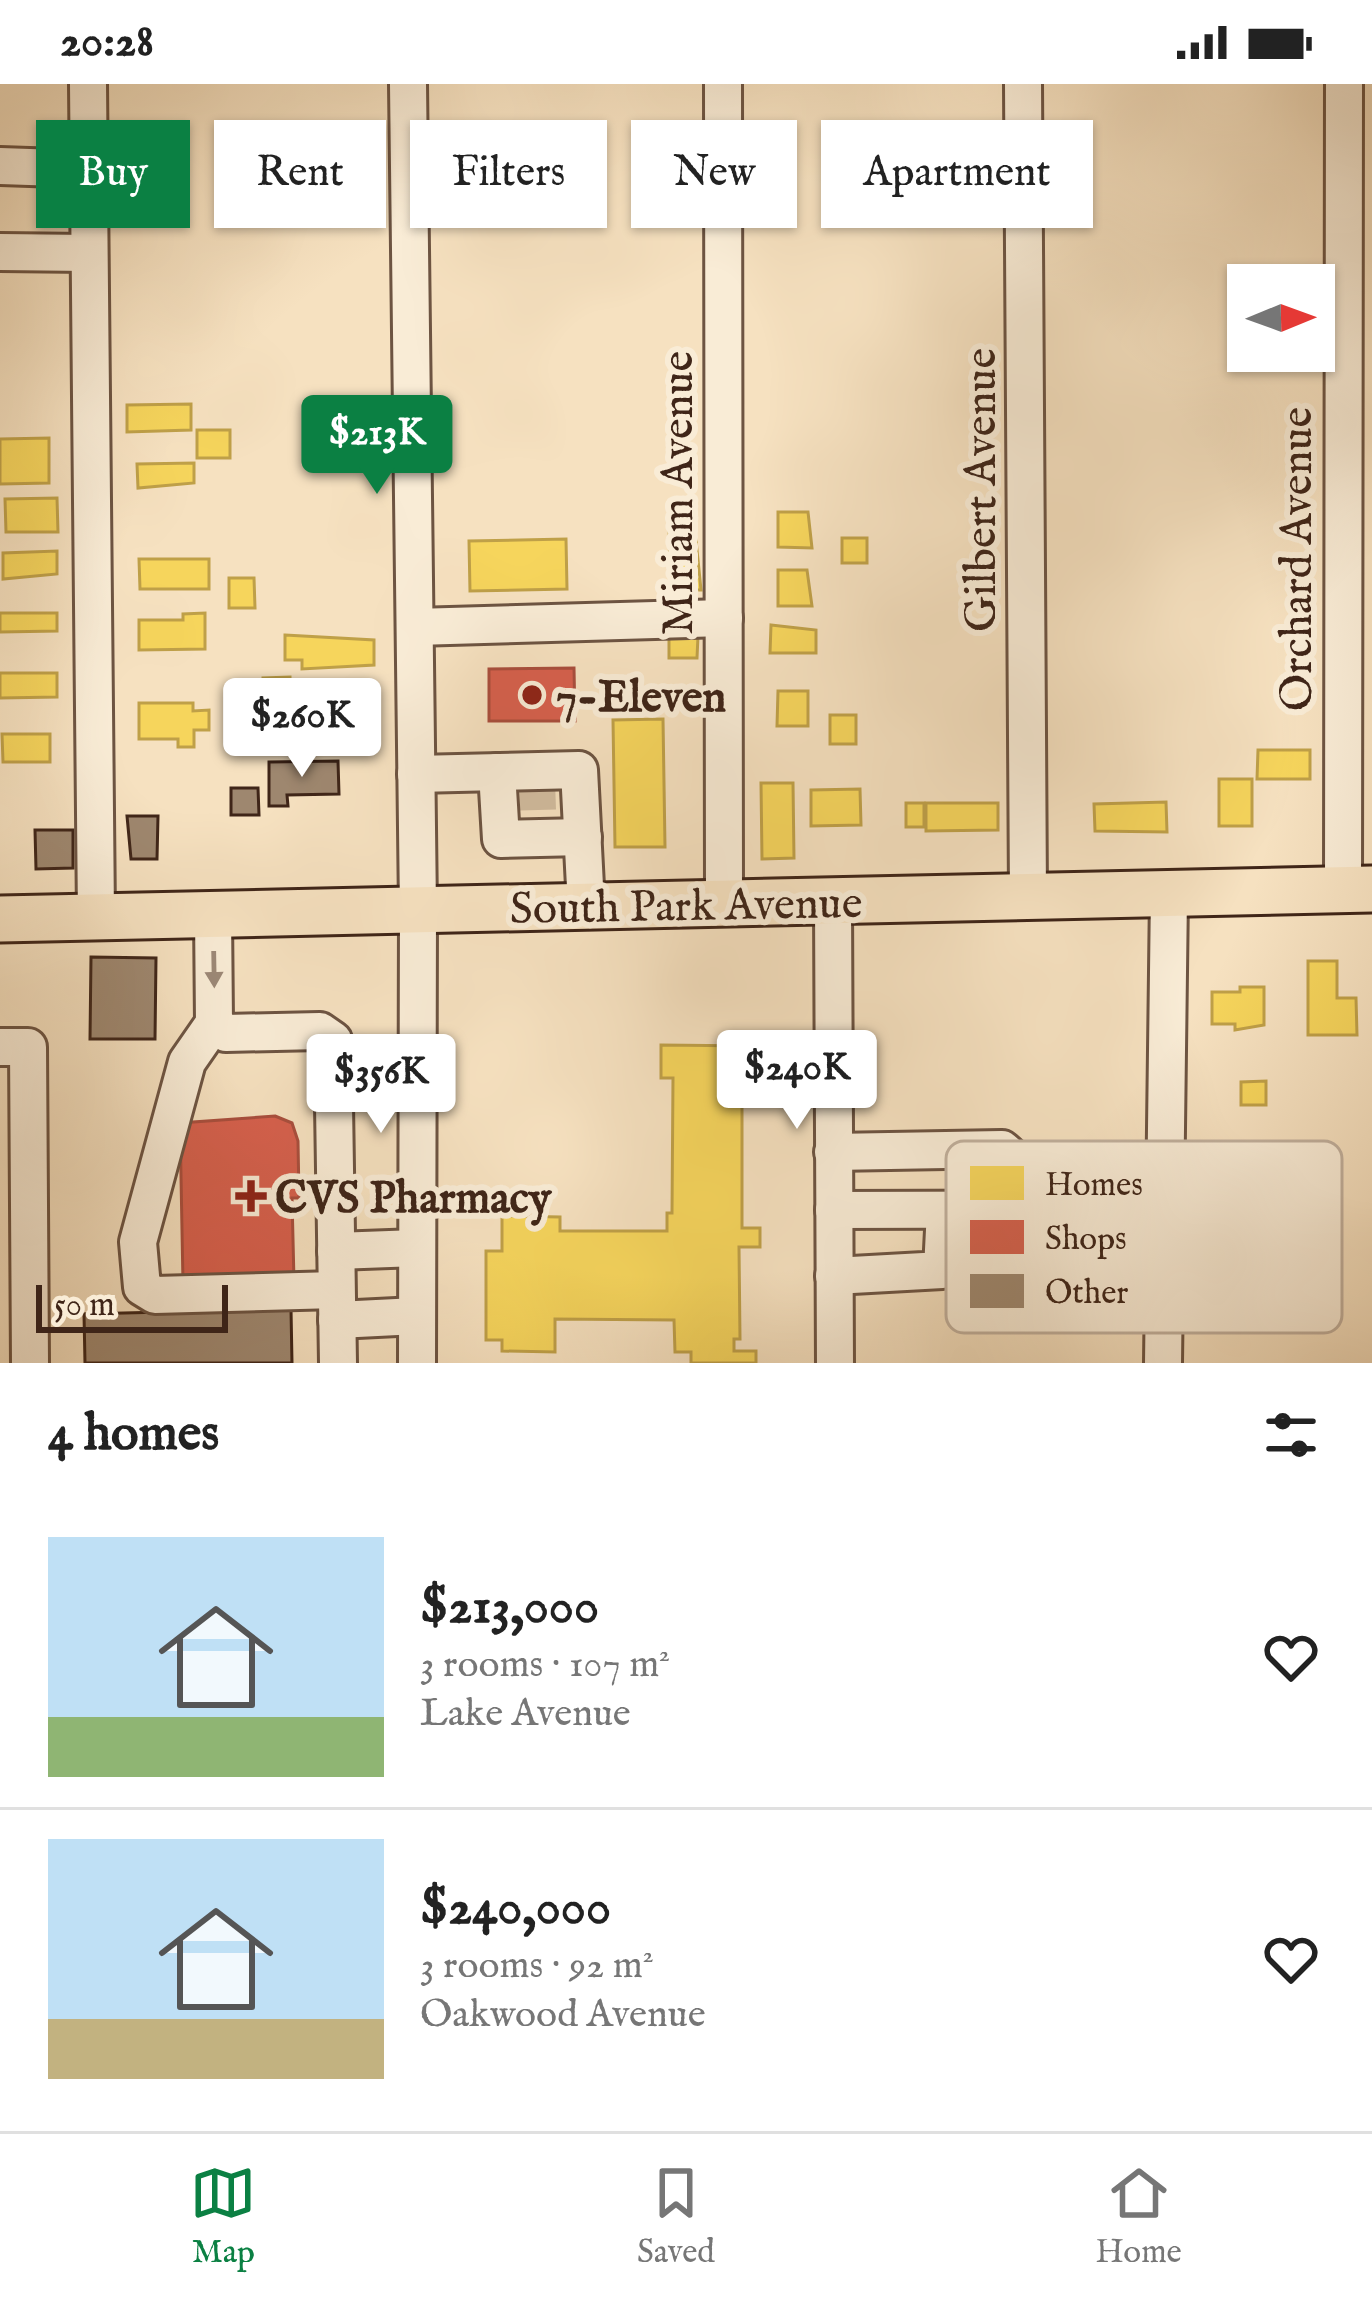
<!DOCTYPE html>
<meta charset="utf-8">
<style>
:root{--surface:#fff;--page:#f6f6f6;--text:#222;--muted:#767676;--line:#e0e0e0;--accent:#0b8043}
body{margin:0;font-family:"IM FELL English",serif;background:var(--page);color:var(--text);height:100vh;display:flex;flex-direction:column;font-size:45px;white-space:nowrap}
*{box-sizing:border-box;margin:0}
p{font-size:39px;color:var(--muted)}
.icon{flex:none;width:66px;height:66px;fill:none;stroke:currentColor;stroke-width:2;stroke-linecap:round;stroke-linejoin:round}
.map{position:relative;height:1279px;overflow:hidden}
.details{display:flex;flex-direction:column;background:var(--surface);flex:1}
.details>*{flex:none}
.top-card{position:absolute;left:36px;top:36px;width:1302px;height:108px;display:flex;gap:24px}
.needle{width:78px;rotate:89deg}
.controls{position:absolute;left:1227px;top:180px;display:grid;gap:24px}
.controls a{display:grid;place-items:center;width:108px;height:108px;border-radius:0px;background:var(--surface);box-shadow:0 3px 9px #0004;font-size:60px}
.scale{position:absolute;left:36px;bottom:30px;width:192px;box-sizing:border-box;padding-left:12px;border:6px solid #3f2518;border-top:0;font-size:33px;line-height:42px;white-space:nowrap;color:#3f2518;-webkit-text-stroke:9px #f9ecd6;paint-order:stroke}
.price{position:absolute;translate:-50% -102px;padding:0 27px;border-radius:12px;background:#fff;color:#222;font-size:39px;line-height:78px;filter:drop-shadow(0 3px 6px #0008)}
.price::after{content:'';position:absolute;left:50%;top:72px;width:36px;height:27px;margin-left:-18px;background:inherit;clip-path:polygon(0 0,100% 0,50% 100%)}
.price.selected{background:var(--accent);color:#fff}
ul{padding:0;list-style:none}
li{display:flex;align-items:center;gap:36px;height:300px;padding:0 48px}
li+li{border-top:3px solid var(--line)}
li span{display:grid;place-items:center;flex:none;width:336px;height:240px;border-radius:0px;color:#555}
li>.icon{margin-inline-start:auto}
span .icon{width:144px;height:144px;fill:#fffc;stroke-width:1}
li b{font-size:51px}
h2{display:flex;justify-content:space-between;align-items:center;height:144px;padding:0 48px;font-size:51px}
.pill{padding:0 42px;border-radius:0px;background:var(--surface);box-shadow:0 3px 9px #0004;font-size:42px;line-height:108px}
.pill.selected{background:var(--accent);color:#fff}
.status{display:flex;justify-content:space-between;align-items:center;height:84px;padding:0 60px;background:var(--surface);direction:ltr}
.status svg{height:33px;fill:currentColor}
.dock{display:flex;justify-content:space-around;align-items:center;height:168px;border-top:3px solid var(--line);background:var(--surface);font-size:33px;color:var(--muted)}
.dock a{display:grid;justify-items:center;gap:6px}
.dock .selected{color:var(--accent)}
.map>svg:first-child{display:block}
.homes{fill:#f6d55c;stroke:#bfa048;stroke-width:3}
.shops{fill:#d6604d;stroke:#a94e3d;stroke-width:3}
.building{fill:#9e876f;stroke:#3f2518;stroke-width:3}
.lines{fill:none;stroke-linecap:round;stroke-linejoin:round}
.minor-tunnel{stroke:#d1bb9e;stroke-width:36;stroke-dasharray:36 18;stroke-linecap:butt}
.minor-casing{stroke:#6d5442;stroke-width:42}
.major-casing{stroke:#3f2518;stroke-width:51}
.minor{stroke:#f9ecd6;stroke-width:36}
.major{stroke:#f6e1c0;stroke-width:45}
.oneway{fill:#9c8877}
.poi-dot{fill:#8f2418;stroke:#f9ecd6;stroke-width:4.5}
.labels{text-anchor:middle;stroke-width:12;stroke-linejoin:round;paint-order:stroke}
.street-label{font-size:45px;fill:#3f2518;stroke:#f9ecd6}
.poi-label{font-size:45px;font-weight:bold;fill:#3f2518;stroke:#f9ecd6;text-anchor:start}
.key{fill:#f9ecd6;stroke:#c1b09d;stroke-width:3}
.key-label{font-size:33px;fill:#3f2518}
</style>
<div class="status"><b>20:28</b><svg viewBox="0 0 49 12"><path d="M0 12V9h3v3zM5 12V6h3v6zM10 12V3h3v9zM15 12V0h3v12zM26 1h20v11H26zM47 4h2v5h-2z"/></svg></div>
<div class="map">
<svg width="1372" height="1279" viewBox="0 0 1372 1279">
<rect width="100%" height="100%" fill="#f6e1c0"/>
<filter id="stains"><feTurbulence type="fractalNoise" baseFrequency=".00167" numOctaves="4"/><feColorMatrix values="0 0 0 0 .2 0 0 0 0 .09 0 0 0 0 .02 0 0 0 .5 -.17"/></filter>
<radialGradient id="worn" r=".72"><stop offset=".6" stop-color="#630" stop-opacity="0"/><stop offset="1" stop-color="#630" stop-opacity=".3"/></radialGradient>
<!-- homes -->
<g class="homes">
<polygon points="191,320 191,346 127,348 127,321"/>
<rect x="197" y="346" width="33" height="28"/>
<polygon points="49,354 49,399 0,400 0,355"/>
<polygon points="194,379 194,399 138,404 137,380"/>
<polygon points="57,414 58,448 6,448 5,415"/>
<polygon points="778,428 808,428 812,464 778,463"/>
<polygon points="669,436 694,436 701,506 670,506"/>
<rect x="842" y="454" width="25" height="25"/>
<polygon points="566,455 567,505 470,507 469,457"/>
<polygon points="57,467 57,490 3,495 3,469"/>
<polygon points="139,475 209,475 209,505 140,505"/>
<polygon points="778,486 807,486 812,522 778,522"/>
<polygon points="229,494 254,494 255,524 229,524"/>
<polygon points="0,529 57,529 57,547 0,548"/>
<polygon points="205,529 205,565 139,566 139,536 183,536 183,530"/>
<polygon points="771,541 816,546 816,569 770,569"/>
<polygon points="285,551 374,556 374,581 302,585 302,576 285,576"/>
<polygon points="669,552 698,552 697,574 669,574"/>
<polygon points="0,589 57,589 57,613 0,614"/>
<polygon points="290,593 291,639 264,640 263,594"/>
<polygon points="778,607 808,607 808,642 777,642"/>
<polygon points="139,619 193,619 193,627 209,626 209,646 194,646 194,663 178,663 178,655 139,655"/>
<rect x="830" y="631" width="26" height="29"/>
<polygon points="663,635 665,763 615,763 613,636"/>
<polygon points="2,650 50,650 50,678 3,678"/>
<polygon points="1258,666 1310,666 1310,695 1257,695"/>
<rect x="1219" y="695" width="33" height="47"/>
<polygon points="761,699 793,699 794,774 762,775"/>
<polygon points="860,705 861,741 811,742 811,706"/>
<polygon points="1166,718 1167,748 1095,747 1094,720"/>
<rect x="906" y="719" width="18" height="24"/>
<polygon points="926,719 998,719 998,746 926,747"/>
<polygon points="1308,877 1337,877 1337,914 1356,914 1357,951 1308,951"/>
<polygon points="1240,903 1264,903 1264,941 1235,946 1235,940 1212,940 1212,908 1240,908"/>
<polygon points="661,961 753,962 753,1000 742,1000 742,1144 760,1144 760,1163 739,1163 740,1255 734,1255 734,1267 756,1267 756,1279 691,1279 691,1268 675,1268 674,1236 555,1235 555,1268 502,1267 502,1256 486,1256 486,1167 502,1167 502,1132 560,1133 560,1147 667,1147 667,1129 672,1129 673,994 661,994"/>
<polygon points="1266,997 1266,1021 1241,1021 1241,998"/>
</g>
<!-- shops -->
<g class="shops">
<polygon points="574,584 575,637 489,637 489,585"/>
<polygon points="275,1032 292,1039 298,1057 299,1114 292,1114 294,1197 183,1199 180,1039"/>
</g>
<!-- building -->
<g class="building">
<polygon points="338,677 339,710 287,711 288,722 269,722 269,678"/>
<polygon points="231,704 258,704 259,731 231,731"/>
<polygon points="127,732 158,732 157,775 131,775"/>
<polygon points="35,746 73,746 73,784 36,785"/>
<polygon points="91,873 156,874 155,955 90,955"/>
<polygon points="291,1225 292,1279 85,1279 84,1230"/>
</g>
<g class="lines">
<!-- minor-tunnel -->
<polyline class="minor-tunnel" points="537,697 538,726"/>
<defs>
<g id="minor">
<polyline points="88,0 96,833"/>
<polyline points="408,0 418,826 417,1279"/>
<polyline points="723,0 724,818"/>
<polyline points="1023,0 1028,812"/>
<polyline points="0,82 88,85"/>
<polyline points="0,168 89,169"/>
<polyline points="415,543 724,534"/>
<polyline points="497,688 501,755 583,753"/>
<polyline points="416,690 579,686 586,822"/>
<polyline points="1343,806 1344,0"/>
<polyline points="833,817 835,1279"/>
<polyline points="213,830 214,939 187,978 138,1158 142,1203 155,1211 336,1206"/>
<polyline points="214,939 226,949 320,947 333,956 338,1279"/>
<polyline points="0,963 28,963 30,1279"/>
<polyline points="833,1068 1002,1065 1010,1072 1009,1126"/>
<polyline points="834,1126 1166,1125"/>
<polyline points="336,1167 417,1164"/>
<polyline points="834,1192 942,1186 945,1126"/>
<polyline points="337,1236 417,1232"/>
<polyline points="1163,1279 1169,810"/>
</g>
<polyline id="major" points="0,835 1372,805"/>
</defs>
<!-- minor casing -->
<use href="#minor" class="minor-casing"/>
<!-- major casing -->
<use href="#major" class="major-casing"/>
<!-- minor -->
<use href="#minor" class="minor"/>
<!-- major -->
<use href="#major" class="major"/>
</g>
<!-- one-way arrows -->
<defs><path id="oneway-solid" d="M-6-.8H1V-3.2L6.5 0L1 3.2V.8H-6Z" transform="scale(3)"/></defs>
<use class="oneway" href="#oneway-solid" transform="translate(214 885) rotate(89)"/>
<!-- markers -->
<g class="poi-dot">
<circle cx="532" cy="611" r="12"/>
<path d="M245 1094h12v12h12v12h-12v12h-12v-12h-12v-12h12z"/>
</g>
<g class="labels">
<!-- street labels -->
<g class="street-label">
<text transform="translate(979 406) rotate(-90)" y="16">Gilbert Avenue</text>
<text transform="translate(676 409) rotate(-90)" y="16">Miriam Avenue</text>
<text transform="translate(1295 475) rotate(-90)" y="16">Orchard Avenue</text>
<text transform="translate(686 820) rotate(-1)" y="16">South Park Avenue</text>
</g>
<!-- poi labels -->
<g class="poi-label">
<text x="556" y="627">7-Eleven</text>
<text x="275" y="1128">CVS Pharmacy</text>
</g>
</g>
<!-- legend -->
<rect x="946" y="1057" width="396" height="192" rx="18" class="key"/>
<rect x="970" y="1082" width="54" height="34" fill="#f6d55c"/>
<rect x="970" y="1136" width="54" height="34" fill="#d6604d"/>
<rect x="970" y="1190" width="54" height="34" fill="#9e876f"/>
<g class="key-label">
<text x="1045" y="1111">Homes</text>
<text x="1045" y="1165">Shops</text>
<text x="1045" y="1219">Other</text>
</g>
<rect width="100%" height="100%" filter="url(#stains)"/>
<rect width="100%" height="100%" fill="url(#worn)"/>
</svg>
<div class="controls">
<a><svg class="needle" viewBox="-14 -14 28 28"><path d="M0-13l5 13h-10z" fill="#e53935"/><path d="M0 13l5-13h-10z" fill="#767676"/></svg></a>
</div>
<div class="scale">50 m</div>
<b class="price selected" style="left:377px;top:413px">$213K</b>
<b class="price" style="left:302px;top:696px">$260K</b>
<b class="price" style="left:797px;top:1048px">$240K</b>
<b class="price" style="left:381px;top:1052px">$356K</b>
<div class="top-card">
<a class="pill selected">Buy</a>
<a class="pill">Rent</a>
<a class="pill">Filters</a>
<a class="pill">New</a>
<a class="pill">Apartment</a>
</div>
</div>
<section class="details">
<h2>4 homes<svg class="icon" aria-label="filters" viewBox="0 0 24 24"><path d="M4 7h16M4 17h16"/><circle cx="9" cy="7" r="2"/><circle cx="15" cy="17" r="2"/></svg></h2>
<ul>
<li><span style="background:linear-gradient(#bfe0f5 75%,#8fb573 0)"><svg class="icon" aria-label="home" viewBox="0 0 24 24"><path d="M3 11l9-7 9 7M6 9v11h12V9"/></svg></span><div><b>$213,000</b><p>3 rooms · 107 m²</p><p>Lake Avenue</p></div><svg class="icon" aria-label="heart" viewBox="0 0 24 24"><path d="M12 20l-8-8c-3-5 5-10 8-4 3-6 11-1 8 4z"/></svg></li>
<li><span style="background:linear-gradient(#bfe0f5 75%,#c2b280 0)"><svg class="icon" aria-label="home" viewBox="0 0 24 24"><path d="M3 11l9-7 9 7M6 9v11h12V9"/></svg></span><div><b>$240,000</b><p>3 rooms · 92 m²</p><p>Oakwood Avenue</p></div><svg class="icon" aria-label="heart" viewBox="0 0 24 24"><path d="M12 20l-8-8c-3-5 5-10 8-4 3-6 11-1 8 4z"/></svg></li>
</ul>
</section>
<nav class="dock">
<a class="selected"><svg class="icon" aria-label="map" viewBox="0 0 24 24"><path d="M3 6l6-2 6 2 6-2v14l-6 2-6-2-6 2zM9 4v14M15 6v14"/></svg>Map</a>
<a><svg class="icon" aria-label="saved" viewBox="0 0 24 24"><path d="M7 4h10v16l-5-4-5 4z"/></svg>Saved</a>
<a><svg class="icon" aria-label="home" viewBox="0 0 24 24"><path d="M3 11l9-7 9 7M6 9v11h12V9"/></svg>Home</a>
</nav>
